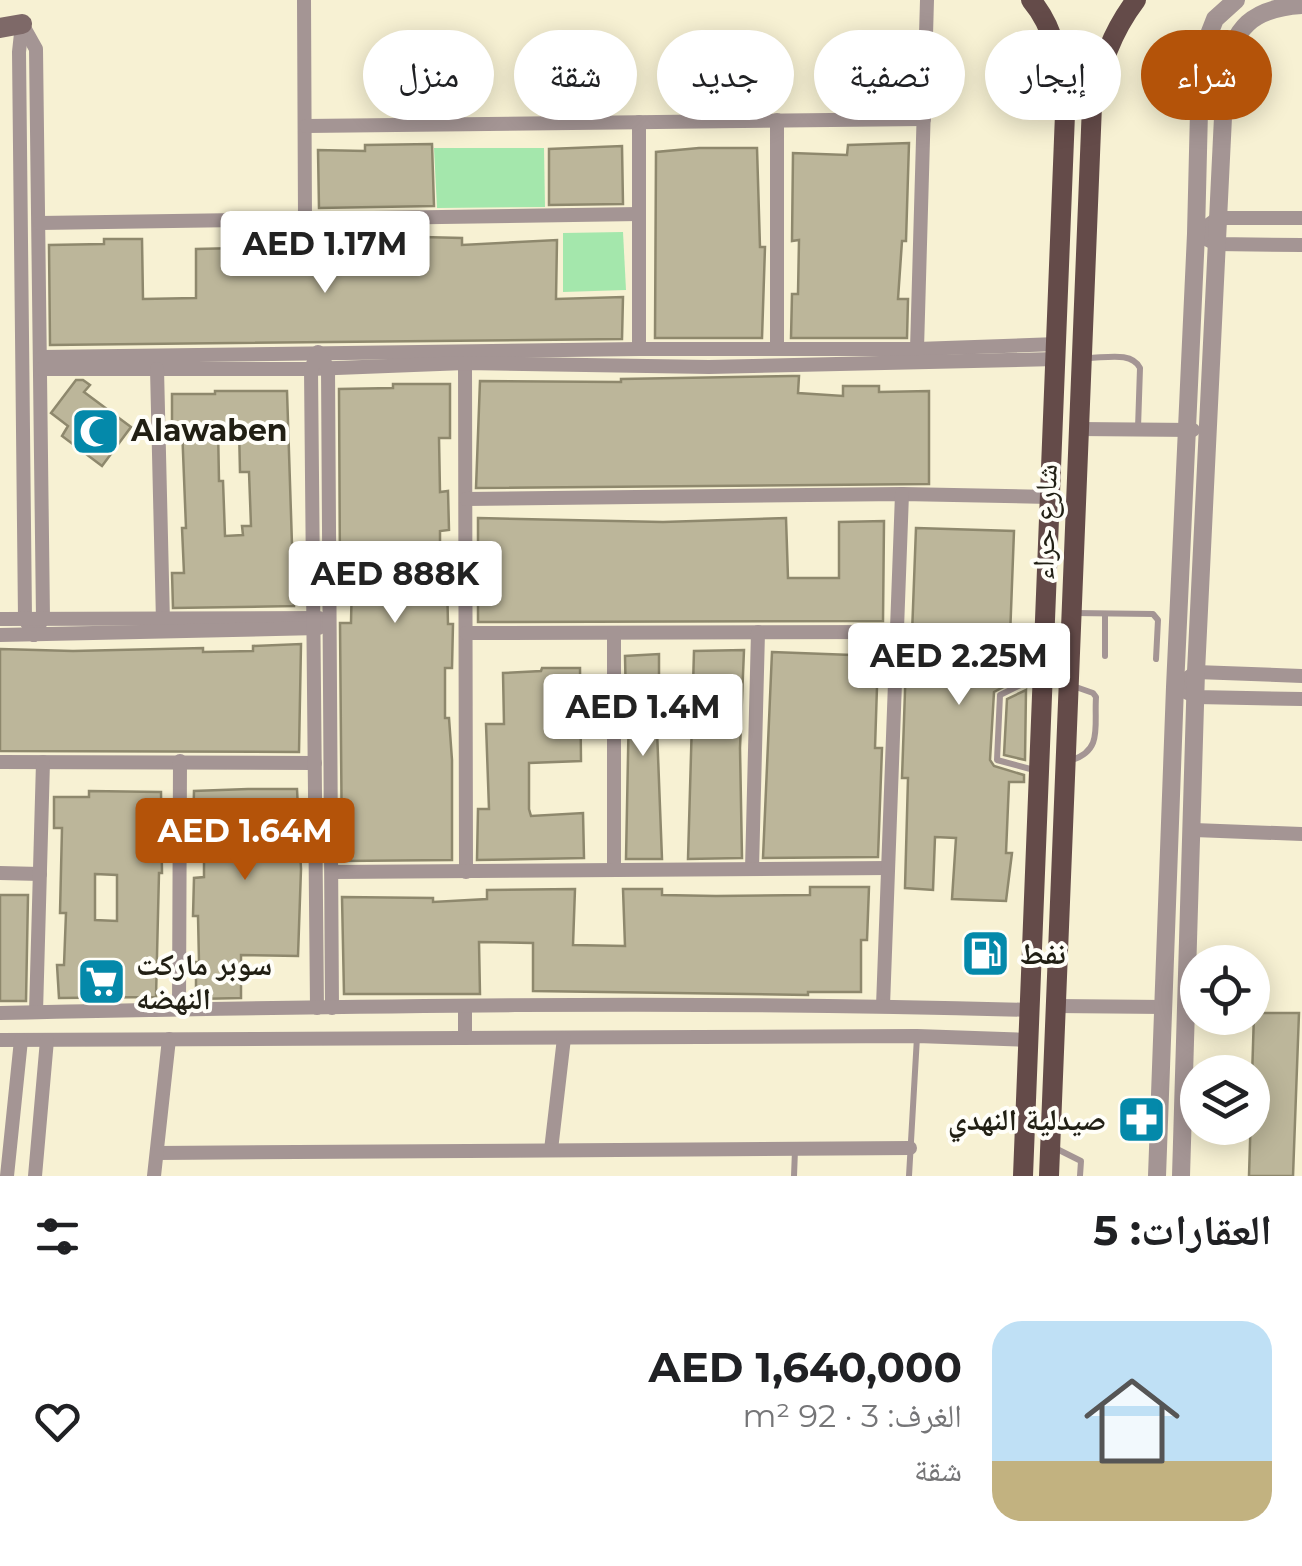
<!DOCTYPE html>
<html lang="ar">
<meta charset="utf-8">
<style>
:root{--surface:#fff;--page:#f2f2f2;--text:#202124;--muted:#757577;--accent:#b45309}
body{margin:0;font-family:Montserrat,"Noto Naskh Arabic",sans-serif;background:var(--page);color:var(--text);direction:rtl;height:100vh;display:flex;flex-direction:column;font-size:38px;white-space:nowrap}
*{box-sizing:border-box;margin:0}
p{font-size:32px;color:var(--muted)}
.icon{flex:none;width:55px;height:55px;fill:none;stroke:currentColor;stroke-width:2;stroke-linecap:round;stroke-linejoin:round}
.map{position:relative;height:1176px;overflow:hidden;direction:ltr}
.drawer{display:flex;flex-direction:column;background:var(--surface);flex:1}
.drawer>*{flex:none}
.guide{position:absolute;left:30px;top:30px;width:1242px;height:90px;direction:rtl;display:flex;gap:20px}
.tools{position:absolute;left:1180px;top:945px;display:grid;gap:20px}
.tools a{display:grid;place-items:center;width:90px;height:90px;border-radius:50%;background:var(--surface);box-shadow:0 5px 25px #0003;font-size:50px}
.price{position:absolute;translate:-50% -85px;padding:0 22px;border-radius:10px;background:#fff;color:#222;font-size:32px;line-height:65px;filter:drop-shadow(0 2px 5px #0008)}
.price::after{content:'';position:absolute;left:50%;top:60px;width:30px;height:22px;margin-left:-15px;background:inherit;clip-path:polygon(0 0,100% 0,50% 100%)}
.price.current{background:var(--accent);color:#fff}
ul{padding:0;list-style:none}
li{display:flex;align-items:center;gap:30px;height:250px;padding:0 30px}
li span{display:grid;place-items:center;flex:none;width:280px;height:200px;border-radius:30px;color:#555}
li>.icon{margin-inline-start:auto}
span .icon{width:120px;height:120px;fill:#fffc;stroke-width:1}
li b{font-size:42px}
h2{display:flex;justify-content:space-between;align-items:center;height:120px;padding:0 30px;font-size:42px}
.tag{padding:0 35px;border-radius:45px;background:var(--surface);box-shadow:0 5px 25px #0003;font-size:35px;line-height:90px}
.tag.current{background:var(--accent);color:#fff}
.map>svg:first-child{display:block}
.green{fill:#a4e7ac}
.building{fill:#bcb69a;stroke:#8e886d;stroke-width:2.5;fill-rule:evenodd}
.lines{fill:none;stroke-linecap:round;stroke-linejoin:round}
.service{stroke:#a49594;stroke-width:6}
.minor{stroke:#a49594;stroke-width:14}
.tertiary{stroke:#a49594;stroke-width:18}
.secondary{stroke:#7e6968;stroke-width:20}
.primary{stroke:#644b49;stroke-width:20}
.labels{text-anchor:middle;stroke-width:8;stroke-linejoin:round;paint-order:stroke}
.poi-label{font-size:30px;font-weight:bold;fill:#211f14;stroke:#fffef8;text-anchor:start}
.street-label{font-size:30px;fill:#211f14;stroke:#fffef8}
</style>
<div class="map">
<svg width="1302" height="1176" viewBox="0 0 1302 1176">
<rect width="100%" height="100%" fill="#f7f1d3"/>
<!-- green -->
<g class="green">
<polygon points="434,148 544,148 545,207 437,208"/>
<polygon points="623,232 626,290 563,292 563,233"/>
</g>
<!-- building -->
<g class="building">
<polygon points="909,143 906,241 902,241 898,299 908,299 907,338 791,338 792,294 798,294 799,240 792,241 793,153 847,155 848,145"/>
<polygon points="432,144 434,206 319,208 318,150 365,151 365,145"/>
<polygon points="622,146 623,204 549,205 549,149"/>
<polygon points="699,148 757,148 760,247 765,247 762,338 655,338 656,152"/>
<polygon points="422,237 462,238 462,245 557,240 556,299 623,297 622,339 50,345 49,245 104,244 104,239 142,239 143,299 196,298 196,249 239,248 285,244 285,240 324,238 325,247 422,250"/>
<polygon points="792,376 799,376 798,393 843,396 843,386 879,386 879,392 929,391 929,484 476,488 480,381 621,382 621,379"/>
<polygon points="76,380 83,380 90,385 84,392 131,427 102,466 62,436 68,426 51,413"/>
<polygon points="393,384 450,384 450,438 439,438 440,492 448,491 449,530 440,531 440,580 447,580 448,624 453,624 452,668 445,668 445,718 449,718 452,760 452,860 342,861 340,623 351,623 352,577 340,577 339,389 393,388"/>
<path d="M215,391h72l7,215 -121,2 -1,-35h12l-2,-45h4l-4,-101h-10v-33h43zM218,427h21l1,45h9l2,54h-9l1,9 -18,1 -2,-55h-4z"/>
<polygon points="478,518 663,522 786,518 788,578 839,578 839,522 884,521 883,621 478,622"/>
<polygon points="916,528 1014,531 1010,637 1027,638 1026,675 994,692 990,760 994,766 1024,775 1024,782 1009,782 1006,853 1012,853 1006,901 952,899 956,838 935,837 933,890 905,888 908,778 902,778 907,634 912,634"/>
<polygon points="301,644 299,752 0,751 0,649 73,651 203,648 203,652 253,651 253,646"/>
<polygon points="744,650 740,748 742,858 688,859 694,651"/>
<polygon points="772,652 878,656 875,748 882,748 878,857 763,858"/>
<polygon points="659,654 659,704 656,704 662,859 626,859 629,705 626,705 625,656"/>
<polygon points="542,668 580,668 581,761 529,763 529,809 531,816 583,813 584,858 477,860 478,809 489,809 486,724 504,724 503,673 541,671"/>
<polygon points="1026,690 1025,760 1004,755 1007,699"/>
<polygon points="248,789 297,789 301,869 298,956 241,955 241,998 196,999 196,962 199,962 198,916 193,916 194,878 204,877 204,831 193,831 194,791"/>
<path d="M89,791l72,1 1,81h-3l-3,124 -97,1 -2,-33h7l2,-52h-6l2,-85h-8v-31h35zM95,874l22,1v46l-22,-1z"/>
<polygon points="810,887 869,887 867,940 861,940 861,992 808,992 808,995 533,991 533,943 479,942 480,994 344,994 342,897 433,898 433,902 487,899 487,890 575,889 573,945 625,946 623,889 662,889 662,895 716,896 810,895"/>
<polygon points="0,895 28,895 26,1001 0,1001"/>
<polygon points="1254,1013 1299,1013 1293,1176 1249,1176"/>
</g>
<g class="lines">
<!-- service -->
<g class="service">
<path d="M1088,358c17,0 44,-7 52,10l-2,60"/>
<polyline points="1073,613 1153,614 1158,620 1156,659"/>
<polyline points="1105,614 1105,656"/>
<path d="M1072,760c31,-10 22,-33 24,-63l-3,-4 -20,-7"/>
<polyline points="1034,770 997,760 1000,695 1037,677"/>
<polyline points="1055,1148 1081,1161 1080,1176"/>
<polyline points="794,1176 795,1150"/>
<polyline points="909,1176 917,1037"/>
</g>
<!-- minor -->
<g class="minor">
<polyline points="304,0 305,219"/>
<polyline points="22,24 36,49 43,618 34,635"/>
<polyline points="22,24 19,52 25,619 34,635"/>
<polyline points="306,126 924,119"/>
<polyline points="1302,218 1218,218 1196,234 1216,244 1302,245"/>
<polyline points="40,223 639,214"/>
<polyline points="639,349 639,122"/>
<polyline points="777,349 777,120"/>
<polyline points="917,349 927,0"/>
<polyline points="42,357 639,349 917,349 1057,344"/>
<polyline points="465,363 466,872"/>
<polyline points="42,369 311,369 465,363 709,367 1056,359"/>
<polyline points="157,369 163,622"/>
<polyline points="1079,429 1193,430"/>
<polyline points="466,499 902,494 1050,497"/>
<polyline points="0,619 319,618"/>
<polyline points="466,633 896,632"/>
<polyline points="614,633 614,870"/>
<polyline points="0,635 319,628"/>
<polyline points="1302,676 1196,672 1175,687 1196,697 1302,699"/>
<polyline points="0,762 315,763"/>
<polyline points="1194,830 1302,834"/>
<polyline points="752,869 758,632"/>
<polyline points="333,872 888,868"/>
<polyline points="0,873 40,874"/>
<polyline points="883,1006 902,494"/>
<polyline points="1056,1006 1164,1007"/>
<polyline points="465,1007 465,1038"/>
<polyline points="317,1008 311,369 318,352 328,368 332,1008"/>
<polyline points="179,1009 180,761"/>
<polyline points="36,1012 43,762"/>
<path d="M0,1013c343,-7 687,-13 1030,-3"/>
<polyline points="0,1040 917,1036 1029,1040"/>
<polyline points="551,1150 564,1038"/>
<polyline points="157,1153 910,1148"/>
<polyline points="7,1176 21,1040"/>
<polyline points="35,1176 47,1040"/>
<polyline points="154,1176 169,1039"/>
</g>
<!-- tertiary -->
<g class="tertiary">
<polyline points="1157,1176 1175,687 1196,234 1200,70 1206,42 1215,19 1236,0"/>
<path d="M1181,1176l15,-504 29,-596c7,-49 28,-68 77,-71"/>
</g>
<!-- secondary -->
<polyline class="secondary" points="0,28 22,24"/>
<!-- primary -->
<g class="primary">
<path d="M1023,1176l42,-1062c-5,-42 -6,-81 -34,-114"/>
<path d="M1049,1176l43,-1071c9,-40 19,-72 44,-105"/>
</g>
</g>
<!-- icons -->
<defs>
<symbol id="mosque-square" viewBox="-11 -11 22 22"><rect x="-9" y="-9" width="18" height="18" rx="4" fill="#0489aa" stroke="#fffef8"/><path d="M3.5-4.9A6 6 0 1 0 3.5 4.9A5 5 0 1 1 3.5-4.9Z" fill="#fff"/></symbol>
<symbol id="fuel-square" viewBox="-11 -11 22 22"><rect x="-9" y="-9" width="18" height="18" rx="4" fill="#0489aa" stroke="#fffef8"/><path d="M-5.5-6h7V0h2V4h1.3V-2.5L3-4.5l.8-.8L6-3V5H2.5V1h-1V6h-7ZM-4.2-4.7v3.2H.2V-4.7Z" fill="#fff"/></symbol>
<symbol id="supermarket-square" viewBox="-11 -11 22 22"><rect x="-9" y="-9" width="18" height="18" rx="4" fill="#0489aa" stroke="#fffef8"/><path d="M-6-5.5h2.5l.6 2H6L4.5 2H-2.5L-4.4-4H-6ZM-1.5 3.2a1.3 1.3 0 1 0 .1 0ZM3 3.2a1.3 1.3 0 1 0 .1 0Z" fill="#fff"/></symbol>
<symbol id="pharmacy-square" viewBox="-11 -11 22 22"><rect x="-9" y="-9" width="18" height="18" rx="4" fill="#0489aa" stroke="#fffef8"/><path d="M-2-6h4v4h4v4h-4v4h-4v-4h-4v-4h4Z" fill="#fff"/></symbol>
</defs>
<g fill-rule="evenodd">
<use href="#mosque-square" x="68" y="404" width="55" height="55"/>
<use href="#fuel-square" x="958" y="926" width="55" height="55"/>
<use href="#supermarket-square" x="74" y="954" width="55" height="55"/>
<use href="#pharmacy-square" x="1114" y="1092" width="55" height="55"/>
</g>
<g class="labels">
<!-- poi labels -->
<g class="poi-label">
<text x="131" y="441">Alawaben</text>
<text x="1020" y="964">نفط</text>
<text x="136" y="975">سوبر ماركت<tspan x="136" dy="34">النهضه</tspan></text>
<text x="1106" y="1130" text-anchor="end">صيدلية النهدي</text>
</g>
<!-- street labels -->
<g class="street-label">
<text transform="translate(1045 522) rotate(-88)" y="10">شارع حراء</text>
</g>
</g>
</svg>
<div class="tools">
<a><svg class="icon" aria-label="locate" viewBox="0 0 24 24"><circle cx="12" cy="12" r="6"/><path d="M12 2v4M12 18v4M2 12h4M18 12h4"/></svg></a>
<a><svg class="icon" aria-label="layers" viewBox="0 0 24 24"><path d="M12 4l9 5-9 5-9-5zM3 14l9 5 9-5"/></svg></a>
</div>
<b class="price" style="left:325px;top:296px">AED 1.17M</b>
<b class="price" style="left:395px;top:626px">AED 888K</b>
<b class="price" style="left:959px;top:708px">AED 2.25M</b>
<b class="price" style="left:643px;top:759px">AED 1.4M</b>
<b class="price current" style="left:245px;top:883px">AED 1.64M</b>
<div class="guide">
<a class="tag current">شراء</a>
<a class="tag">إيجار</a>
<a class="tag">تصفية</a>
<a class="tag">جديد</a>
<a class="tag">شقة</a>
<a class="tag">منزل</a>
</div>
</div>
<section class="drawer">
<h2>العقارات: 5<svg class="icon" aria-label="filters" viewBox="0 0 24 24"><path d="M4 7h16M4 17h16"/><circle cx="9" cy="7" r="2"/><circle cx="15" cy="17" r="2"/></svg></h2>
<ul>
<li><span style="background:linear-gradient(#bfe0f5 70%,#c2b280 0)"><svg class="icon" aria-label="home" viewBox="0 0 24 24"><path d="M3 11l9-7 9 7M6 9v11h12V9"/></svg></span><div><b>AED 1,640,000</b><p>الغرف: 3 · 92 m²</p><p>شقة</p></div><svg class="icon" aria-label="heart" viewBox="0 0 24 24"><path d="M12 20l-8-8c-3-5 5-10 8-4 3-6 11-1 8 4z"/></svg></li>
</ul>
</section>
